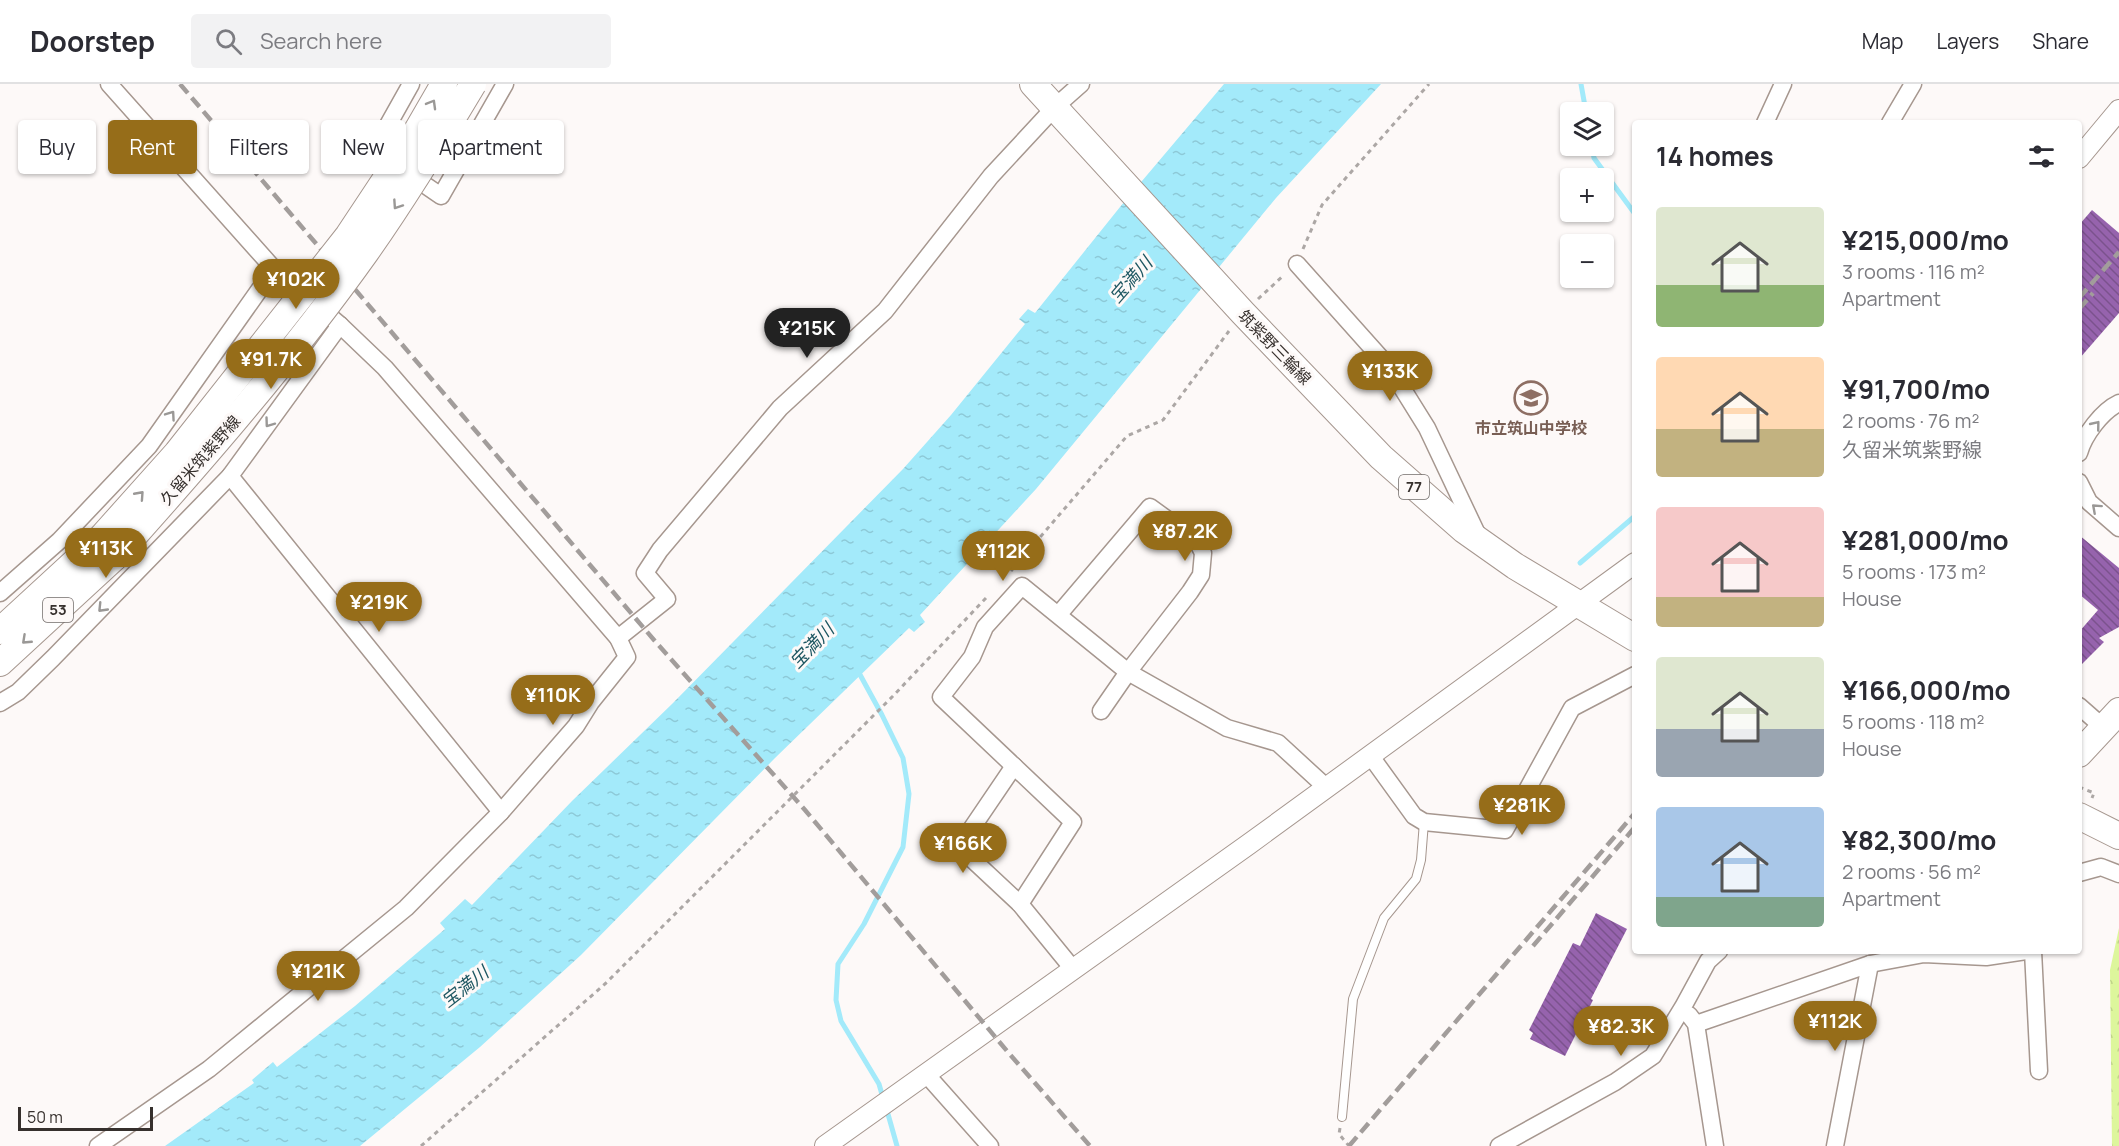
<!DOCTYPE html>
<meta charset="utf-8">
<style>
:root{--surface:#fff;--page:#f2f2f3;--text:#2b2b33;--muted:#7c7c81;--line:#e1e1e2;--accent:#966d19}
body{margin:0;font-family:Manrope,"Noto Sans JP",sans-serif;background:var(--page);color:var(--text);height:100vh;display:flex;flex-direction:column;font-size:22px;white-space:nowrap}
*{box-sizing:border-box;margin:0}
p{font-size:20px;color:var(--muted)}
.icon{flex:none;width:33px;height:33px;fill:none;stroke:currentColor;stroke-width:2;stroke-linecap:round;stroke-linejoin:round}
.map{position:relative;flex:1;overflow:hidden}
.side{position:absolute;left:1632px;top:36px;width:450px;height:834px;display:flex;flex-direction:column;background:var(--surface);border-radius:6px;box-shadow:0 2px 4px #0004}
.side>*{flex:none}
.top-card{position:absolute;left:18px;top:36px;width:570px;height:54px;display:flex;gap:12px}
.fabs{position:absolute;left:1560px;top:18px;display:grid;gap:12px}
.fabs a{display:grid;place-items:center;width:54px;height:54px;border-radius:6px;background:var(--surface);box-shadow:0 2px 4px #0004;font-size:30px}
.scale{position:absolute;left:18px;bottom:15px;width:135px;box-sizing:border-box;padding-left:6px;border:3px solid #36302d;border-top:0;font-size:16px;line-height:21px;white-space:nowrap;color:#36302d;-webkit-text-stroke:4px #fdf9f8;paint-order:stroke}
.price{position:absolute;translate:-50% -51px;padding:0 14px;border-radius:21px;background:var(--accent);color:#fff;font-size:20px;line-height:39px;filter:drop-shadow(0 2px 3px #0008)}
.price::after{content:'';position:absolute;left:50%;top:36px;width:18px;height:14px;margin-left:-9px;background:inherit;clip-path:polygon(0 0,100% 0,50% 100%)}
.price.active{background:#222;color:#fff}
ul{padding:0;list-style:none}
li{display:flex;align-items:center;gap:18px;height:150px;padding:0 24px}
li span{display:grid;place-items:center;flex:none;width:168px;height:120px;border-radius:6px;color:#555}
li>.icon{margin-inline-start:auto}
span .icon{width:72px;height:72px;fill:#fffc;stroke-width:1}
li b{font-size:26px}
h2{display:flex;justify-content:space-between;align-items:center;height:72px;padding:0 24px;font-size:26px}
.pill{padding:0 21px;border-radius:6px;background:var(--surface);box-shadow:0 2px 4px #0004;font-size:21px;line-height:54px}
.pill.active{background:var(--accent);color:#fff}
header{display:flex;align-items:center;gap:36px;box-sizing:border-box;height:84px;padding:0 30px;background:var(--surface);border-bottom:2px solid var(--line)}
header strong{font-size:28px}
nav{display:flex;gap:33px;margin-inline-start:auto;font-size:21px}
.search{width:420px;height:54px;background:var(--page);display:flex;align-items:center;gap:15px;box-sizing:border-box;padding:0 21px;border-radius:6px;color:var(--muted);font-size:22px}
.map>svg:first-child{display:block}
.forest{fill:url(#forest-crowns)}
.water{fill:url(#water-ripples)}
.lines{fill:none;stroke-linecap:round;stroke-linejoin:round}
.stream{stroke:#a3eafa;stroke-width:5}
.building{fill:url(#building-back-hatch)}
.service-casing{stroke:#a6978f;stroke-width:10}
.minor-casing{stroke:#a6978f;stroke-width:19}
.tertiary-casing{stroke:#a6978f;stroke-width:22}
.primary-casing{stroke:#a6978f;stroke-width:28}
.path{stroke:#aca7a5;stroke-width:3;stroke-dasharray:4.5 4.5;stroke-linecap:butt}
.service{stroke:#fff;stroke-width:8}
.minor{stroke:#fff;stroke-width:16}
.tertiary{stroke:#fff;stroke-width:20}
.primary{stroke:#fff;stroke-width:26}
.rail{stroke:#a29d9b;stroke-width:4.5;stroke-dasharray:12 6;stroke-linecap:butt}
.primary-bridge-casing{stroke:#a6978f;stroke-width:28;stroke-linecap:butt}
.primary-bridge{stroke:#fff;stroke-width:26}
.oneway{stroke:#9a9896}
.labels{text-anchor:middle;stroke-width:6;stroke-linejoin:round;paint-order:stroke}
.shield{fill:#fdf9f8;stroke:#726c6a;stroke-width:1.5}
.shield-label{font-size:15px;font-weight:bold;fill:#36302d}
.street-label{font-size:16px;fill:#36302d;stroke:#fdf9f8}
.education-label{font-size:16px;font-weight:bold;fill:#785e54;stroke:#fdf9f8}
.water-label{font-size:18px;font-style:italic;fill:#1e5762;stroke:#fdf9f8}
</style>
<header>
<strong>Doorstep</strong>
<div class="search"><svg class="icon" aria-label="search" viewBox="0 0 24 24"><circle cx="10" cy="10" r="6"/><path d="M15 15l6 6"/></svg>Search here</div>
<nav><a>Map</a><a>Layers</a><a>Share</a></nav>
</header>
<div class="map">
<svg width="2119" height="1062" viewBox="0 0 2119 1062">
<defs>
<pattern id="forest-crowns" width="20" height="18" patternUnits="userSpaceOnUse" patternTransform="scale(1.5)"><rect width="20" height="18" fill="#ddf69c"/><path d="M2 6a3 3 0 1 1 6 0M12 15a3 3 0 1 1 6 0" fill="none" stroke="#bed387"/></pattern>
<pattern id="water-ripples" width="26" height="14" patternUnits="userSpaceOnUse" patternTransform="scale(1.5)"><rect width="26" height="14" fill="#a3eafa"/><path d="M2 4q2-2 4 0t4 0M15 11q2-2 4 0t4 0" fill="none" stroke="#8dc9d7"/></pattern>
<pattern id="building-back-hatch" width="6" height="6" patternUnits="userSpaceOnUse" patternTransform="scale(1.5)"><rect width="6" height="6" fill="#9663ad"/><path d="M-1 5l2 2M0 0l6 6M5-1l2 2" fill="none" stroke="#7b528d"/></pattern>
</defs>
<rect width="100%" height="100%" fill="#fdf9f8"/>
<!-- forest -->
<polygon class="forest" points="2119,844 2119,1062 2112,1062 2110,886"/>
<!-- water -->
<polygon class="water" points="1224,0 1381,0 1276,114 1036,405 920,531 925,538 914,548 909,544 775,674 581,871 480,963 360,1062 165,1062 254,999 252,996 273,978 277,983 355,922 445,845 440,839 465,815 472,821 572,717 673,619 903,385 951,331 1025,240 1019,235 1028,225 1035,229 1120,123"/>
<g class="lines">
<!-- stream -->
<g class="stream">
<polyline points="1581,0 1586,28"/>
<polyline points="1592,62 1594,74 1635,130"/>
<polyline points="1580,479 1635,432"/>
<polyline points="858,587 882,631 903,674 909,710 903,763 864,840 838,880 836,916 841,937 879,1000 883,1014"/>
<polyline points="886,1023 897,1062"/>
</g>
</g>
<!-- building -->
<g class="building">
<polygon points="2092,126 2119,149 2119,229 2079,275 2079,141"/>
<polygon points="2079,451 2119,484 2119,543 2099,554 2104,558 2079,583 2079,548 2098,526 2079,510"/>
<polygon points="1596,829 1627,845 1591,915 1593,916 1565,972 1530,955 1533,949 1529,946 1573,859 1580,862"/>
</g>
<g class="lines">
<defs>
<polyline id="service" points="1342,1033 1353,915 1384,834 1416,795 1421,776 1424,738"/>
<g id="minor">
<polyline points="411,0 374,66 441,112 505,0"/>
<polyline points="1765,39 1783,0"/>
<polyline points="1890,39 1913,0"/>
<polyline points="1297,180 1389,283 1427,344 1479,454"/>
<path d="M2079,369c5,-18 23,-42 40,-50"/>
<polyline points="230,392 501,728"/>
<polyline points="2079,398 2089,418 2119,444"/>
<polyline points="0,509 59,457 149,362 274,185"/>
<polyline points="1059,530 1150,423 1197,457 1203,469 1201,491 1190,508 1128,588 1101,627"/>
<polyline points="618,554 667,515 645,489 660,466 780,324 885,227 991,92 1055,23 1081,0"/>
<polyline points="0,619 18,608 53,574 230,392 340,241"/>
<polyline points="2079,622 2104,644"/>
<polyline points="1375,678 1414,732 1424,738 1505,746 1572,624 1635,591"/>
<polyline points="1014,682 959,763 1020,820 1073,885"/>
<polyline points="2079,789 2101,783 2119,790"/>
<polyline points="1020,820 1073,738 941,613 972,573 985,543 1022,502 1128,588 1227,644 1278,659 1327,704"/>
<polyline points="2033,867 2039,987"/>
<polyline points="1689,931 1696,940 1715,1062"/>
<polyline points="1696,940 1870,880 1924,870 1986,873 2026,867"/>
<polyline points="926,990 990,1062"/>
<polyline points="98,1062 209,985 406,824 501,728 576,642 591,618 627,573 618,554 385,284 340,241 274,185 109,0"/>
<polyline points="1499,1062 1615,998 1653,972 1683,923 1708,877 1719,867"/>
<polyline points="1835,1062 1870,880"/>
</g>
<g id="tertiary">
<polyline points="2079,74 2119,26"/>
<polyline points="825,1062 1249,760 1635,479"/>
</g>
<g id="primary">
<polyline points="1033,0 1243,229 1381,373 1464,446 1515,482 1635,554"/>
<polyline points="0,547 101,454"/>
<polyline points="0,579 115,473"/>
<polyline points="2079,670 2119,627"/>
<polyline points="2079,732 2119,752"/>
</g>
</defs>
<!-- service casing -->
<use href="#service" class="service-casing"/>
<!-- minor casing -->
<use href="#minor" class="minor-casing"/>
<!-- tertiary casing -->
<use href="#tertiary" class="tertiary-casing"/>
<!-- primary casing -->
<use href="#primary" class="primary-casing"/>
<!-- path -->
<g class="path">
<polyline points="1303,165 1322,121 1429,0"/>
<polyline points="1258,215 1284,191"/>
<polyline points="1011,487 1127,352 1163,336 1229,247"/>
<polyline points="2079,703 2094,709 2092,714"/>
<polyline points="1340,1044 1339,1050 1349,1062"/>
<polyline points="421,1062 606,899 893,612 986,514"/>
</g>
<!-- service -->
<use href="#service" class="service"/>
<!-- minor -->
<use href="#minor" class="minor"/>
<!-- tertiary -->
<use href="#tertiary" class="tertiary"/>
<!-- primary -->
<use href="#primary" class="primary"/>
<!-- rail -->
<g class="rail">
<polyline points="180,0 654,556 805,726 1007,967 1090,1062"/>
<polyline points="2079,214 2119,168"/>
<polyline points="2079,225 2093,209"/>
<polyline points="1533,862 1635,743"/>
<polyline points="1349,1062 1635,729"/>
</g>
<defs>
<g id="primary-bridge">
<polyline points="101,454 177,369 348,152 411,57 444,0"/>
<path d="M115,473c88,-98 174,-197 251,-305 38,-54 73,-111 107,-168"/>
</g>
</defs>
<!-- primary-bridge casing -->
<use href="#primary-bridge" class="primary-bridge-casing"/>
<!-- primary-bridge -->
<use href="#primary-bridge" class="primary-bridge"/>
</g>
<!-- one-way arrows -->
<defs><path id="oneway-chevron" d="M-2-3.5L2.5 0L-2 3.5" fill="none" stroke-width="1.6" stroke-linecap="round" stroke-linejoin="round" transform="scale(1.5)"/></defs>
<g class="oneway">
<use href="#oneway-chevron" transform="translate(432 20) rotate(-60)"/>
<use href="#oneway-chevron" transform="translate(397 121) rotate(124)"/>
<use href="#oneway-chevron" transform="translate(171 331) rotate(-55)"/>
<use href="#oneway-chevron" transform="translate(269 339) rotate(126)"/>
<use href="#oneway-chevron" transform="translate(2096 341) rotate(-51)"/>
<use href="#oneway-chevron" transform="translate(140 411) rotate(-48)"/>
<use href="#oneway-chevron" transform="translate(2096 424) rotate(-138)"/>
<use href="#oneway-chevron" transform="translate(102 524) rotate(134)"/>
<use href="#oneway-chevron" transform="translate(26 556) rotate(137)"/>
</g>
<!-- icons -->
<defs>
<symbol id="school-ring" viewBox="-11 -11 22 22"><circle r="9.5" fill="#fdf9f8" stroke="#8d6e63" stroke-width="1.5"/><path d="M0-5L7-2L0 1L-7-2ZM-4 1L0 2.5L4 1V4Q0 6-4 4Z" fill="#8d6e63"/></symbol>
</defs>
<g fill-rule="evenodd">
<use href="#school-ring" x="1512" y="295" width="38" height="38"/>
</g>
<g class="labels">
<!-- shield labels -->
<g class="shield">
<rect x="1399" y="391" width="30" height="24" rx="4.5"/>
<rect x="43" y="514" width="30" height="24" rx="4.5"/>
</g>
<g class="shield-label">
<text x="1414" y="408">77</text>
<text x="58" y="531">53</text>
</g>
<!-- street labels -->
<g class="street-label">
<text transform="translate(1275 263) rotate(46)" y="6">筑紫野三輪線</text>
<text transform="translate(200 376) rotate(-49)" y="6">久留米筑紫野線</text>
</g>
<!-- education labels -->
<g class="education-label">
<text x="1531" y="350">市立筑山中学校</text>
</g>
<!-- water labels -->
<g class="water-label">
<text transform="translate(1131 196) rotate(-49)" y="6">宝満川</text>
<text transform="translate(812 562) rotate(-46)" y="6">宝満川</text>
<text transform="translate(465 903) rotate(-38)" y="6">宝満川</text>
</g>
</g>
</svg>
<div class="fabs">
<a><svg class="icon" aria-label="layers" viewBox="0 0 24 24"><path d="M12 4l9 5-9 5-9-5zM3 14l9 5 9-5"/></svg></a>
<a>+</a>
<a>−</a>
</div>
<div class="scale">50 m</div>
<b class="price" style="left:296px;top:226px">¥102K</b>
<b class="price active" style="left:807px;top:275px">¥215K</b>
<b class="price" style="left:271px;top:306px">¥91.7K</b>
<b class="price" style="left:1390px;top:318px">¥133K</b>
<b class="price" style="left:1185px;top:478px">¥87.2K</b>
<b class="price" style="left:106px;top:495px">¥113K</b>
<b class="price" style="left:1003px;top:498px">¥112K</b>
<b class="price" style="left:379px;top:549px">¥219K</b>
<b class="price" style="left:553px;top:642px">¥110K</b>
<b class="price" style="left:1522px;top:752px">¥281K</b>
<b class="price" style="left:963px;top:790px">¥166K</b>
<b class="price" style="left:318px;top:918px">¥121K</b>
<b class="price" style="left:1835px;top:968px">¥112K</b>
<b class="price" style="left:1621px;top:973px">¥82.3K</b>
<div class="top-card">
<a class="pill">Buy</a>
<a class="pill active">Rent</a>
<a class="pill">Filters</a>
<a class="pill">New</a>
<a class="pill">Apartment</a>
</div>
<section class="side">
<h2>14 homes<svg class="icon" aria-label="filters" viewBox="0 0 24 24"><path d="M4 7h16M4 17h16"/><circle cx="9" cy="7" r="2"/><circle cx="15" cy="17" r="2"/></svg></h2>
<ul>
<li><span style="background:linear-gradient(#dfe7d0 65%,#8fb573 0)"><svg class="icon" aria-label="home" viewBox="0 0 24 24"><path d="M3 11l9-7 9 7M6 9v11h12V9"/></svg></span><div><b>¥215,000/mo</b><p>3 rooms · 116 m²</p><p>Apartment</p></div></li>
<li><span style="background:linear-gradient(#ffd9b3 60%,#c2b280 0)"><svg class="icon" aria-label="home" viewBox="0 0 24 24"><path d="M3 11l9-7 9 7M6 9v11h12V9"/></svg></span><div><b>¥91,700/mo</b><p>2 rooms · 76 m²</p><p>久留米筑紫野線</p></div></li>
<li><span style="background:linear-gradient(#f6c9c9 75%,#c2b280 0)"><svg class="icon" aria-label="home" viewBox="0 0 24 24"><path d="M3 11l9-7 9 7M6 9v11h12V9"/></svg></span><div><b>¥281,000/mo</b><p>5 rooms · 173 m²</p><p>House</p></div></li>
<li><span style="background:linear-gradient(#dfe7d0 60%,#9aa5b1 0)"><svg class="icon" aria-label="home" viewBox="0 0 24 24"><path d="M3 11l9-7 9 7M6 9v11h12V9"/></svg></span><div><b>¥166,000/mo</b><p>5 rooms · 118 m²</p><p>House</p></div></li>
<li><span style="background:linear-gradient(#a9c7e8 75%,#7fa58c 0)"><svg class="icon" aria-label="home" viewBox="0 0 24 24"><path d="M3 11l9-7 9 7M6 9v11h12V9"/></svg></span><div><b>¥82,300/mo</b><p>2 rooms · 56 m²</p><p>Apartment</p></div></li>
</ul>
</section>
</div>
